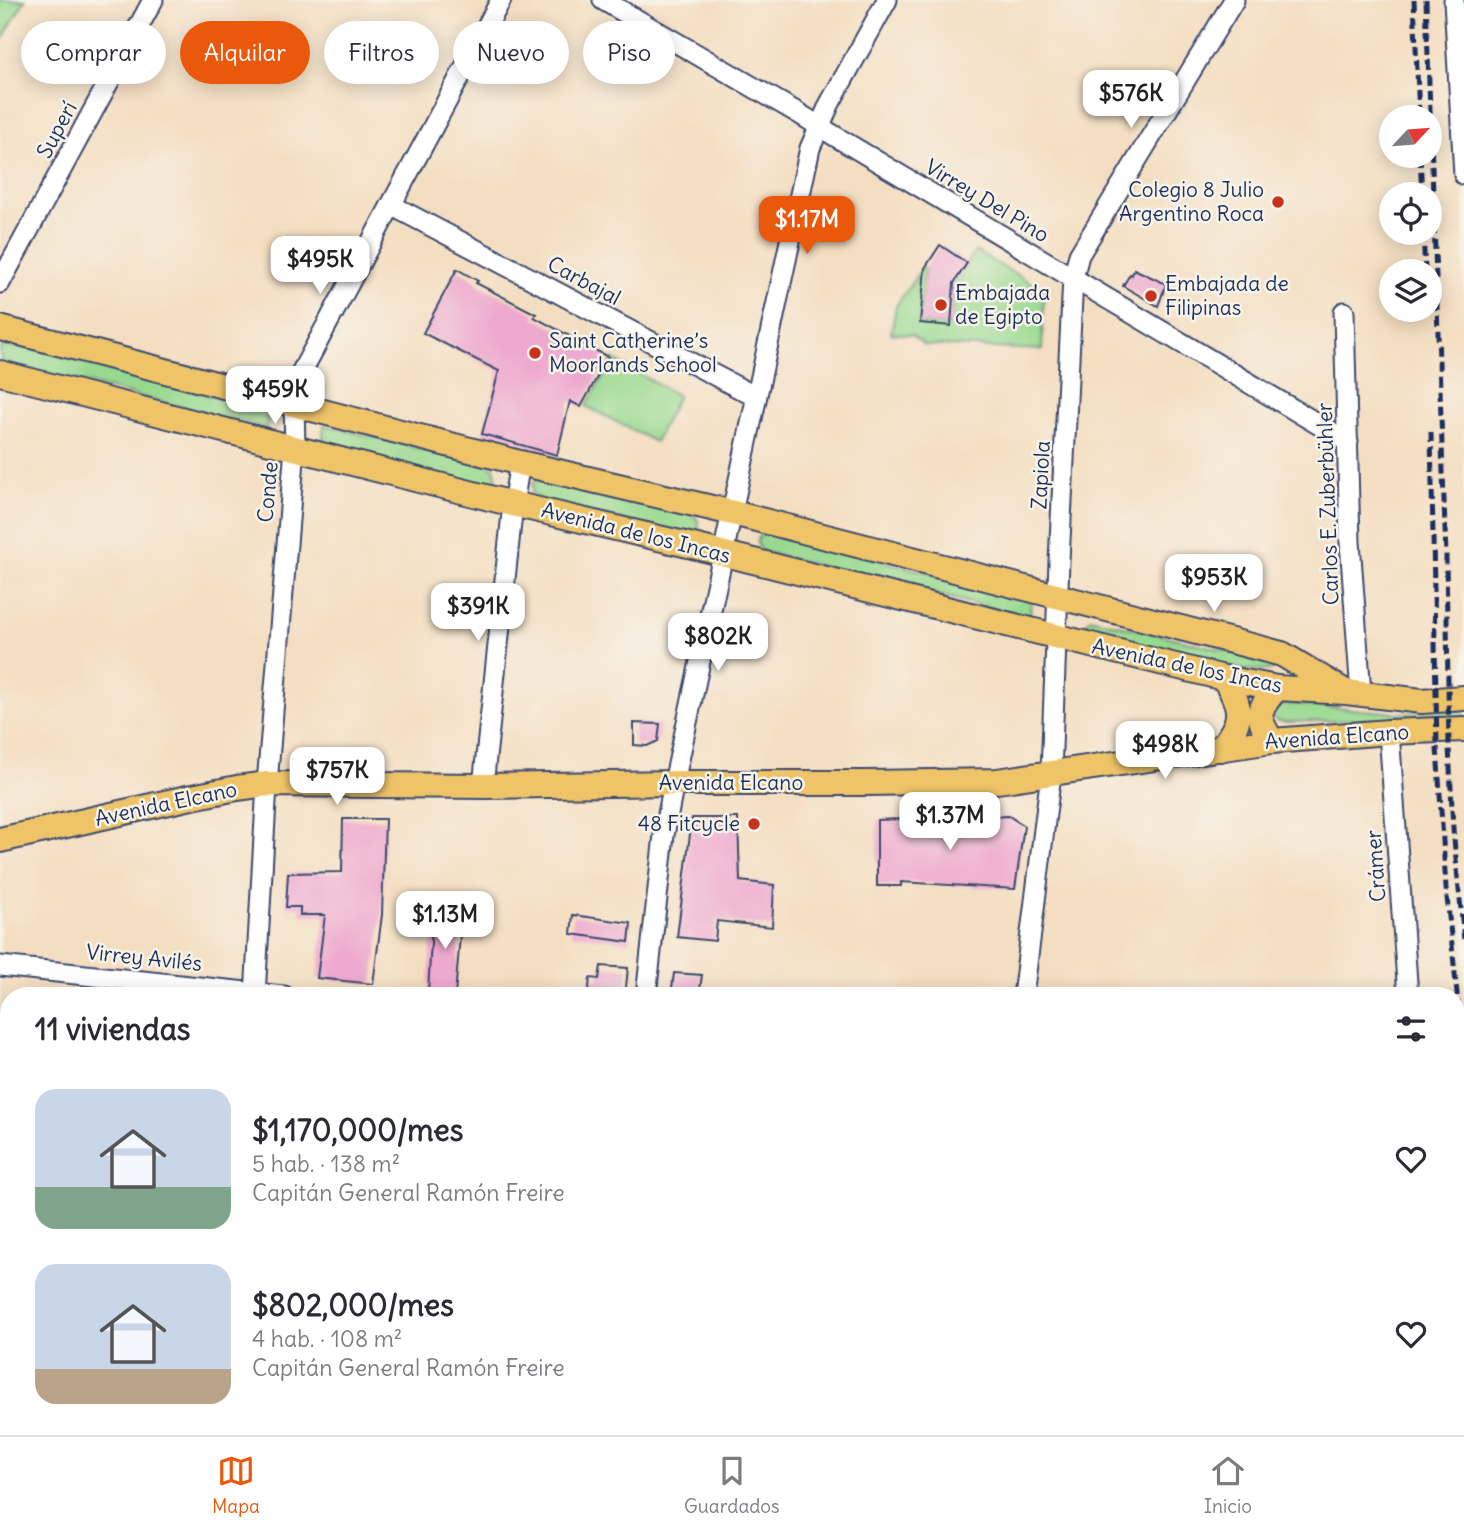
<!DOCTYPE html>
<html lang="es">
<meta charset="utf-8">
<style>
:root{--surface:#fff;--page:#f7f7f7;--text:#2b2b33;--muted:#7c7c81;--line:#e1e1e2;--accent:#ea580c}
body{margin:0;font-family:Delius,sans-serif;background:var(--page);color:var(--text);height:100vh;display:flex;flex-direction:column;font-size:26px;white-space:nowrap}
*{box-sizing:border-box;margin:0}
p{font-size:23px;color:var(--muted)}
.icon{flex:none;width:38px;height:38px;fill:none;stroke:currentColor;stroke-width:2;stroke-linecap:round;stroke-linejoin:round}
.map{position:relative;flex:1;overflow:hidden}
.side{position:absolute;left:0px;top:987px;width:1465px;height:448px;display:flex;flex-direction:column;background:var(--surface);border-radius:28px 28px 0 0;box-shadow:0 4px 18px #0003}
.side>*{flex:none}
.guide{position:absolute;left:21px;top:21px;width:700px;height:63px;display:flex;gap:14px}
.needle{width:46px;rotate:64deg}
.fabs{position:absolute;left:1379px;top:105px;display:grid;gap:14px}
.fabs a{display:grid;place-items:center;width:63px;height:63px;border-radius:50%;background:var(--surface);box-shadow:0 4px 18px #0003;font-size:35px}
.price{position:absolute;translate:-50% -60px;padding:0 16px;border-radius:14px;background:#fff;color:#222;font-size:23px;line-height:46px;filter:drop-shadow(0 2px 4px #0008)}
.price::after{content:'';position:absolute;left:50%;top:42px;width:21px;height:16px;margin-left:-10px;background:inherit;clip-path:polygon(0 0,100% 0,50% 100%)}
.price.active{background:var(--accent);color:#fff}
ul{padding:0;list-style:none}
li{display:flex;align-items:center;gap:21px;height:175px;padding:0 35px}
li span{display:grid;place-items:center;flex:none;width:196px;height:140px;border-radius:21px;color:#555}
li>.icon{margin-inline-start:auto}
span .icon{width:84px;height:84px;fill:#fffc;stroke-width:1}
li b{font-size:30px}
h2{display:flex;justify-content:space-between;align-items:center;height:84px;padding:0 35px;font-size:30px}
.chip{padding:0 24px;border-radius:32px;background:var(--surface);box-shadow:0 4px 18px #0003;font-size:24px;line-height:63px}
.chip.active{background:var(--accent);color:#fff}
.tab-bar{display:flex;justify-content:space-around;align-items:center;height:98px;border-top:2px solid var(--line);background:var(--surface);font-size:19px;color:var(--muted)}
.tab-bar a{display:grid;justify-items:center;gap:4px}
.tab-bar .active{color:var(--accent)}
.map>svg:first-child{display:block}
.green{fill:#99d98f;stroke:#5a8476;stroke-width:2}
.building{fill:#eea9ce}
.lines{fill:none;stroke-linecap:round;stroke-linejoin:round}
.minor-casing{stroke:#3c496d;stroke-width:23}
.major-casing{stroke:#3c496d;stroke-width:28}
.minor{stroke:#fff;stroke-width:19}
.major{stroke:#efc469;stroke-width:24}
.rail{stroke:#1b2f5e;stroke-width:5;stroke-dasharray:10 5;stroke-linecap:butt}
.poi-dot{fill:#c8321e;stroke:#f7f3e8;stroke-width:2.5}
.labels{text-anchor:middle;stroke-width:5;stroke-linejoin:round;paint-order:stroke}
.street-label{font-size:21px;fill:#1b2f5e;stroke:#f7f3e8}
.poi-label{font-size:21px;fill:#1b2f5e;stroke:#f7f3e8;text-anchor:start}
</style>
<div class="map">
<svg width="1464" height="1435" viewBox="0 0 1464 1435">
<rect width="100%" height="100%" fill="#f7f3e8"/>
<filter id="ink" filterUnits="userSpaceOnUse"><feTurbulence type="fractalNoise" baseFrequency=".0143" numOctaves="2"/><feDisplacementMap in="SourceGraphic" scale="14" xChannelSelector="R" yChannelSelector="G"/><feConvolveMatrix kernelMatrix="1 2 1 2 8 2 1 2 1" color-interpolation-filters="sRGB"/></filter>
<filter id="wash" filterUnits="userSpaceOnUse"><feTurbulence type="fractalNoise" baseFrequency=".00686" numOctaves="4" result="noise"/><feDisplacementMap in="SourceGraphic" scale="28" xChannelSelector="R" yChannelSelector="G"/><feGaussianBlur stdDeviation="1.57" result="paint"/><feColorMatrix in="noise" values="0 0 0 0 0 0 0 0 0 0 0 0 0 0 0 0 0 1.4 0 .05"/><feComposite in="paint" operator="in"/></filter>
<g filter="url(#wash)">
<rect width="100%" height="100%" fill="#f4dec1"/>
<!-- green -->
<g class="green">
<polygon points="0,0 25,0 0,43"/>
<polygon points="975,251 1044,290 1042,350 924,345 912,335 891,333 896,306 922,268 925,268 920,323 951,326 954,283"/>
<polygon points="10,342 270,411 266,428 1,362 0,350 6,343"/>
<polygon points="613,359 678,396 655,442 586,406"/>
<polygon points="324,425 494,467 497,480 488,488 322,445"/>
<path d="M540,479l153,35c7,7 7,11 3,20l-7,2 -143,-34 -14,-9 1,-11z"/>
<polygon points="767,532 1031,598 1030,618 761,551 757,543 759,537"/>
<polygon points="1090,618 1257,658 1275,665 1273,670 1246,670 1087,634 1085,624"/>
<path d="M1295,704l101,9 68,-3v7l-177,5 -10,-1 -5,-4c4,-14 10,-12 23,-13z"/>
</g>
<g id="blocks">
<!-- building -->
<g class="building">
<polygon points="940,245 967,263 954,283 951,326 920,323 925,268"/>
<polygon points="457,269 478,281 476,283 536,314 534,317 608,357 581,407 570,401 557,455 482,434 499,371 423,333"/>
<polygon points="1134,269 1166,284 1158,306 1123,286 1130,274 1132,275"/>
<polygon points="634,723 660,724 658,741 647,746 634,745"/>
<polygon points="1009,816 1024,826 1015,889 901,882 901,886 877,886 877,820 902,819 902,821"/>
<polygon points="692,818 738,818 740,881 774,885 772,927 717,921 715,941 677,937"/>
<polygon points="343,819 385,819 382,915 373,984 317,978 325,915 300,915 300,907 286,907 288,873 342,872"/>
<polygon points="433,908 462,912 455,995 428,992"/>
<polygon points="573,915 631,923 629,942 571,934"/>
<polygon points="601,966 628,968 625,996 588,996 590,978 599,979"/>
<polygon points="674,973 702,975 699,996 671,996"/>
</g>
</g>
</g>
<g filter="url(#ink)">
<use href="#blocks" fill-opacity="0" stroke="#3c496d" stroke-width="2"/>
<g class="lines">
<defs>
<g id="minor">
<polyline points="603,0 798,113 838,138 1348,442"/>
<polyline points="1454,0 1464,175"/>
<polyline points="391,205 756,397"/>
<polyline points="0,283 153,0"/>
<polyline points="1344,312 1350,542 1361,694"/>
<polyline points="1389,732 1408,996"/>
<polyline points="483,786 513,504 520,463"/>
<polyline points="0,966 284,996"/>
<polyline points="255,996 267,784 295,448 294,404 301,373 501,0"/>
<polyline points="646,996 664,835 674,783 810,148 830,103 887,0"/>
<polyline points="1023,996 1051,774 1059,561 1073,278 1079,255 1234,0"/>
<polyline points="1456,1135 1464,1136"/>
<polyline points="0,1283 9,1284"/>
<polyline points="1219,1426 1283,1435"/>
<polyline points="1455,1426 1456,1435"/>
<polyline points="224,1435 224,1426"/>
<polyline points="592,1435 593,1426"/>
<polyline points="968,1435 969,1426"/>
</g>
<g id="major">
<polyline points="0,328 520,463 733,513 1282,654 1342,690"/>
<polyline points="0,373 513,504 697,547 1224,678 1277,688 1346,692 1422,701 1464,698"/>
<path d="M1272,741c-17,-26 -15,-30 5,-53"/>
<path d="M1220,749c24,-29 23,-40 4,-71"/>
<polyline points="0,840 187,798 237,788 267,784 483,786 674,783 866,783 997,781 1272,741 1389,732 1464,729"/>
</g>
</defs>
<!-- minor casing -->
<use href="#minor" class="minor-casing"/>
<!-- major casing -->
<use href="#major" class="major-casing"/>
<!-- minor -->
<use href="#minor" class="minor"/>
<!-- major -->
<use href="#major" class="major"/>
<!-- rail -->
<g class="rail">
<polyline points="1414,0 1419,117"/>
<polyline points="1426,0 1446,556 1449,747 1453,829 1464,940"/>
<polyline points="1420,156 1422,194"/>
<polyline points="1423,233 1425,271"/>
<polyline points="1431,432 1437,747 1446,888 1464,1060"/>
</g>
</g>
</g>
<!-- markers -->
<g class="poi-dot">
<circle cx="1278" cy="202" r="7"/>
<circle cx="1151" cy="296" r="7"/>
<circle cx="941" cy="305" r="7"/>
<circle cx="535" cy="353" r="7"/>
<circle cx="754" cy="824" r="7"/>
</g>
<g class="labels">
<!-- street labels -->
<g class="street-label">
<text transform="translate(57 130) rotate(-62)" y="7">Superí</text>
<text transform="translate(987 201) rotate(31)" y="7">Virrey Del Pino</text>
<text transform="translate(584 281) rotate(28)" y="7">Carbajal</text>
<text transform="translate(1041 475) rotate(-87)" y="7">Zapiola</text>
<text transform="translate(268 492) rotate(-85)" y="7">Conde</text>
<text transform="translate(1328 504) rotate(-92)" y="7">Carlos E. Zuberbühler</text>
<text transform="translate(636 533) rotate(14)" y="7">Avenida de los Incas</text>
<text transform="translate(1187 666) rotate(12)" y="7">Avenida de los Incas</text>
<text transform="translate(1337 737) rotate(-4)" y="7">Avenida Elcano</text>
<text x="731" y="790">Avenida Elcano</text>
<text transform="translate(166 804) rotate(-12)" y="7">Avenida Elcano</text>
<text transform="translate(1376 866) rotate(-94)" y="7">Crámer</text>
<text transform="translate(144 958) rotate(6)" y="7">Virrey Avilés</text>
</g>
<!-- poi labels -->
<g class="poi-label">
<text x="1264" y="197" text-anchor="end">Colegio 8 Julio<tspan x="1264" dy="24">Argentino Roca</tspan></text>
<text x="1165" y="291">Embajada de<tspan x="1165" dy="24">Filipinas</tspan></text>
<text x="955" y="300">Embajada<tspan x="955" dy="24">de Egipto</tspan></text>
<text x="549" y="348">Saint Catherine’s<tspan x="549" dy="24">Moorlands School</tspan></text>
<text x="740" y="831" text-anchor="end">48 Fitcycle</text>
</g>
</g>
</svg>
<div class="fabs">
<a><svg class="needle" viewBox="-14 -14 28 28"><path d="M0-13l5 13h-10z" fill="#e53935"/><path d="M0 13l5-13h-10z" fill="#7c7c81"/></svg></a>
<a><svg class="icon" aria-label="locate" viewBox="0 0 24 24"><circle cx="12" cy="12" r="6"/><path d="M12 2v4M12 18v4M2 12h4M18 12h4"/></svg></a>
<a><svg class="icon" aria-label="layers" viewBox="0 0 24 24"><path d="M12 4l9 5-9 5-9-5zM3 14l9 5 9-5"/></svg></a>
</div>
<b class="price" style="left:1131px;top:130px">$576K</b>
<b class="price active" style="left:807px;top:256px">$1.17M</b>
<b class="price" style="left:320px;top:296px">$495K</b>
<b class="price" style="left:275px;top:426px">$459K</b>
<b class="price" style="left:1214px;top:614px">$953K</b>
<b class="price" style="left:478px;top:643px">$391K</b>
<b class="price" style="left:718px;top:673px">$802K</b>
<b class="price" style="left:1165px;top:781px">$498K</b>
<b class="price" style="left:337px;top:807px">$757K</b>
<b class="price" style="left:950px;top:852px">$1.37M</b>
<b class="price" style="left:445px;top:951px">$1.13M</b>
<div class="guide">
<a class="chip">Comprar</a>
<a class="chip active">Alquilar</a>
<a class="chip">Filtros</a>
<a class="chip">Nuevo</a>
<a class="chip">Piso</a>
</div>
<section class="side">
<h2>11 viviendas<svg class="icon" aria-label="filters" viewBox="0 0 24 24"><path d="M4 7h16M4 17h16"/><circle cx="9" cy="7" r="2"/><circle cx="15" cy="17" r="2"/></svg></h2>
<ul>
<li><span style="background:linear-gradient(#c9d6e8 70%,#7fa58c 0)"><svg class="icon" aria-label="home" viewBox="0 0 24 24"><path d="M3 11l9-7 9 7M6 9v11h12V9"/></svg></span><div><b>$1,170,000/mes</b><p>5 hab. · 138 m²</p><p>Capitán General Ramón Freire</p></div><svg class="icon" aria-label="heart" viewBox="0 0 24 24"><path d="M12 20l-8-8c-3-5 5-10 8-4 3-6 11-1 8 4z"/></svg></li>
<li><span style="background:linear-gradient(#c9d6e8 75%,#b9a48a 0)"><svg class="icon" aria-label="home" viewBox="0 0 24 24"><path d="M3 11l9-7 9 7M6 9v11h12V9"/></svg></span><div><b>$802,000/mes</b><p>4 hab. · 108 m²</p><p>Capitán General Ramón Freire</p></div><svg class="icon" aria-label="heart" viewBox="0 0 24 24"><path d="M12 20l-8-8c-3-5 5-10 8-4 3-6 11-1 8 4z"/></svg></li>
</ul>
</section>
</div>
<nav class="tab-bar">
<a class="active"><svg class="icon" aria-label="map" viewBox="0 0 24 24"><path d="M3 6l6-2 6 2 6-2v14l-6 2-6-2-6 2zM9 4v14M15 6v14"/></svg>Mapa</a>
<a><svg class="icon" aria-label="saved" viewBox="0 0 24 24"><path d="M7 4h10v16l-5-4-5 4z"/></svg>Guardados</a>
<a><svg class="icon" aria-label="home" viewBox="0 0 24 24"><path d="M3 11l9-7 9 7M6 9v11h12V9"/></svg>Inicio</a>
</nav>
